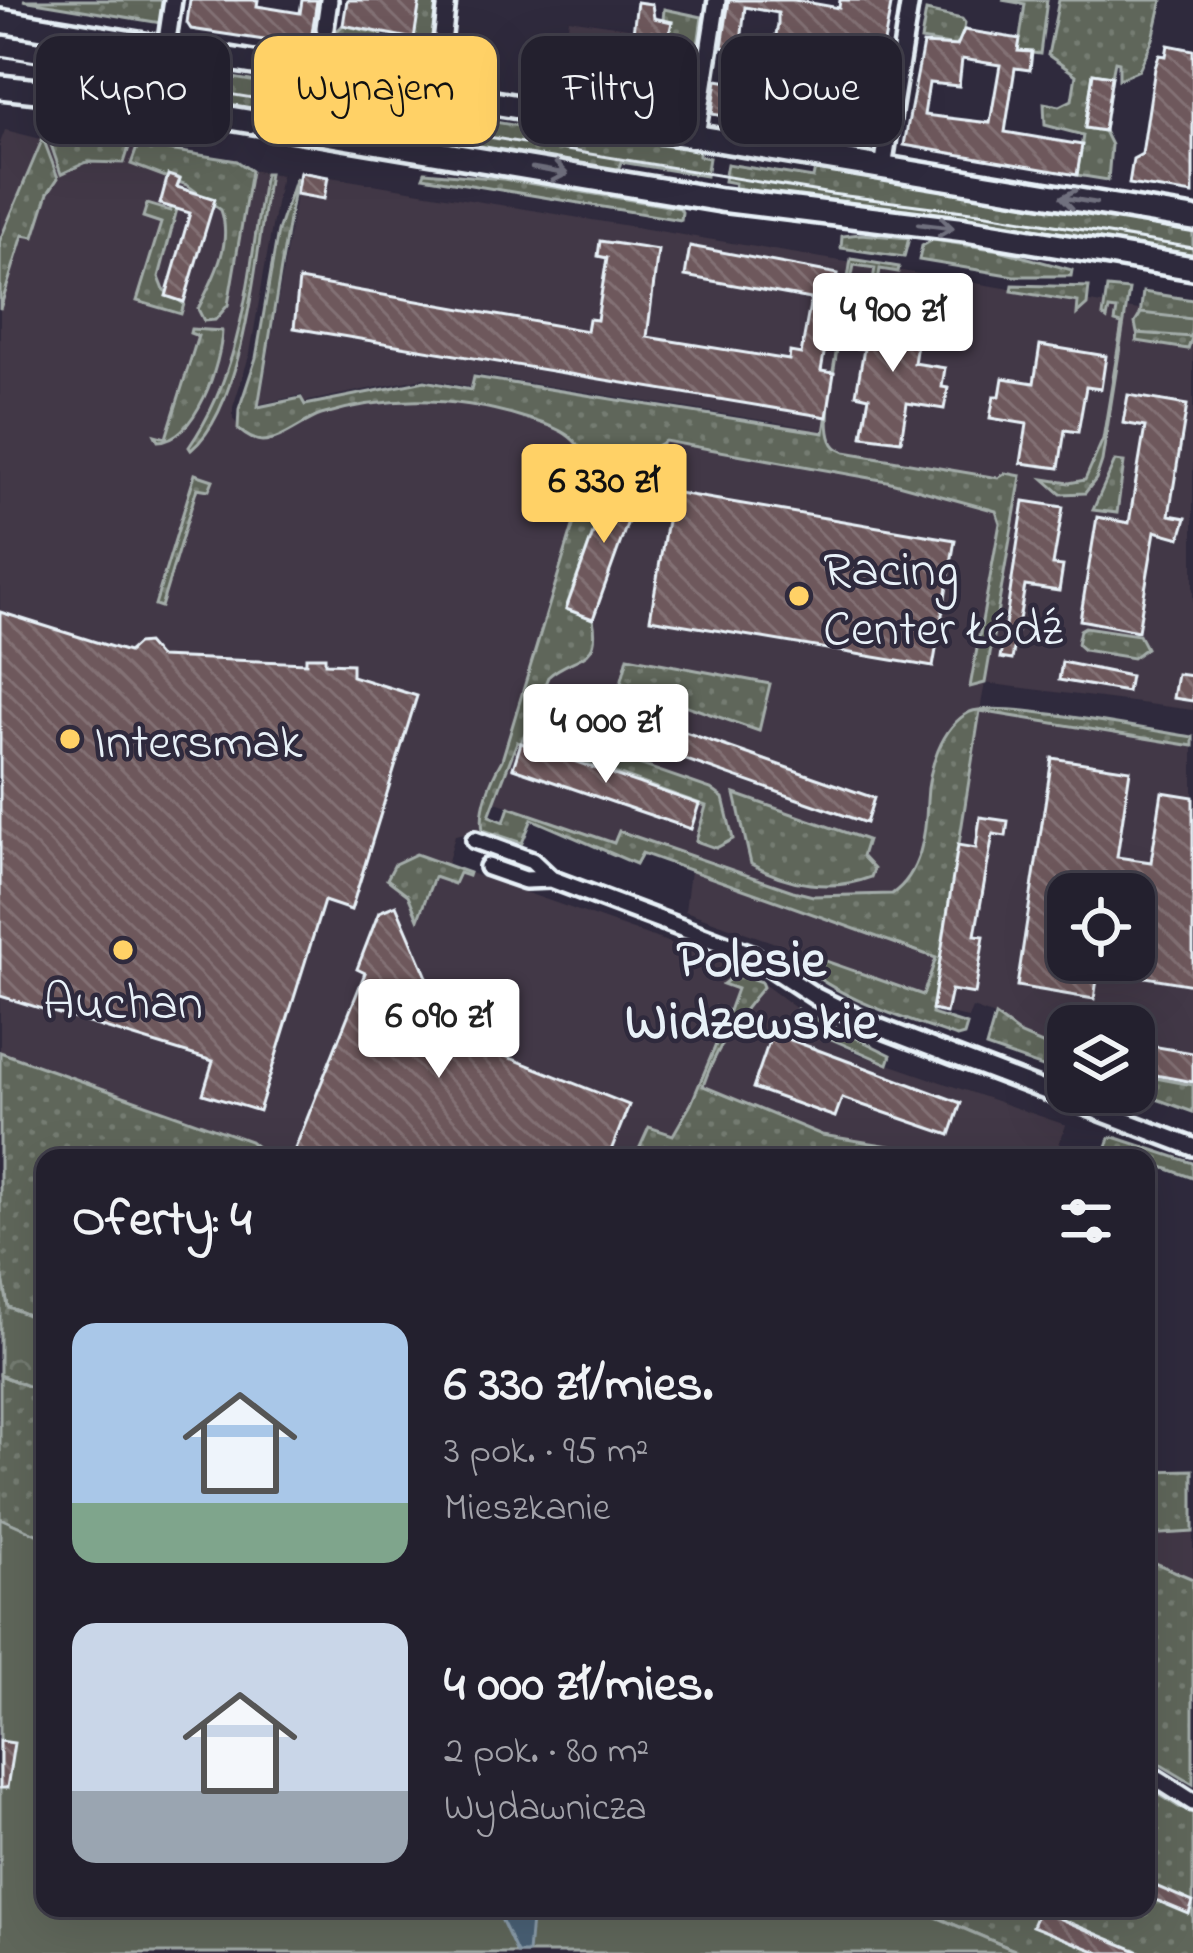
<!DOCTYPE html>
<html lang="pl">
<meta charset="utf-8">
<style>
:root{--surface:#23202e;--page:#2f2d3a;--text:#f1f3f6;--muted:#a3a3aa;--line:#403e4a;--accent:#ffd166}
body{margin:0;font-family:"Indie Flower",sans-serif;background:var(--page);color:var(--text);height:100vh;display:flex;flex-direction:column;font-size:45px;white-space:nowrap}
*{box-sizing:border-box;margin:0}
p{font-size:39px;color:var(--muted)}
.icon{flex:none;width:66px;height:66px;fill:none;stroke:currentColor;stroke-width:2;stroke-linecap:round;stroke-linejoin:round}
.map{position:relative;flex:1;overflow:hidden}
.details{position:absolute;left:36px;top:1149px;width:1119px;height:768px;display:flex;flex-direction:column;background:var(--surface);border-radius:24px;box-shadow:0 12px 48px #0002,0 0 0 3px var(--line)}
.details>*{flex:none}
.top-card{position:absolute;left:36px;top:36px;width:1122px;height:108px;display:flex;gap:24px}
.controls{position:absolute;left:1047px;top:873px;display:grid;gap:24px}
.controls a{display:grid;place-items:center;width:108px;height:108px;border-radius:24px;background:var(--surface);box-shadow:0 12px 48px #0002,0 0 0 3px var(--line);font-size:60px}
.price{position:absolute;translate:-50% -102px;padding:0 27px;border-radius:12px;background:#fff;color:#222;font-size:39px;line-height:78px;filter:drop-shadow(0 3px 6px #0008)}
.price::after{content:'';position:absolute;left:50%;top:72px;width:36px;height:27px;margin-left:-18px;background:inherit;clip-path:polygon(0 0,100% 0,50% 100%)}
.price.current{background:var(--accent);color:#111}
ul{padding:0;list-style:none}
li{display:flex;align-items:center;gap:36px;height:300px;padding:0 36px}
li span{display:grid;place-items:center;flex:none;width:336px;height:240px;border-radius:24px;color:#555}
li>.icon{margin-inline-start:auto}
span .icon{width:144px;height:144px;fill:#fffc;stroke-width:1}
li b{font-size:51px}
h2{display:flex;justify-content:space-between;align-items:center;height:144px;padding:0 36px;font-size:51px}
.pill{padding:0 42px;border-radius:24px;background:var(--surface);box-shadow:0 12px 48px #0002,0 0 0 3px var(--line);font-size:42px;line-height:108px}
.pill.current{background:var(--accent);color:#111}
.map>svg:first-child{display:block}
.built{fill:#423846;fill-rule:evenodd}
.grass{fill:url(#grass-dots);stroke:#a3aca9;stroke-width:3}
.forest{fill:url(#forest-crowns);stroke:#a3aca9;stroke-width:3}
.park{fill:#5e665a;stroke:#a3aca9;stroke-width:3}
.water{fill:#496174;stroke:#899ba9;stroke-width:3}
.building{fill:url(#building-back-hatch);stroke:#e8f1f8;stroke-width:3;fill-rule:evenodd}
.lines{fill:none;stroke-linecap:round;stroke-linejoin:round}
.minor-casing{stroke:#e8f1f8;stroke-width:24}
.secondary-casing{stroke:#e8f1f8;stroke-width:30}
.minor{stroke:#2f2a3d;stroke-width:15}
.secondary{stroke:#2f2a3d;stroke-width:21}
.tram{stroke:#e8f1f8;stroke-width:3}
.oneway{stroke:#70707e}
.poi-dot{fill:#ffd166;stroke:#2f2a3d;stroke-width:4.5}
.labels{text-anchor:middle;stroke-width:9;stroke-linejoin:round;paint-order:stroke}
.poi-label{font-size:51px;fill:#e8f1f8;stroke:#2f2a3d;text-anchor:start}
.neighbourhood-label{font-size:54px;font-weight:bold;fill:#e8f1f8;stroke:#2f2a3d}
</style>
<div class="map">
<svg width="1193" height="1953" viewBox="0 0 1193 1953">
<defs>
<pattern id="grass-dots" width="8" height="8" patternUnits="userSpaceOnUse" patternTransform="scale(3)"><rect width="8" height="8" fill="#5e665a"/><path d="M2 2h.1M6 6h.1" fill="none" stroke="#757c72" stroke-width="1.8" stroke-linecap="round"/></pattern>
<pattern id="forest-crowns" width="20" height="18" patternUnits="userSpaceOnUse" patternTransform="scale(3)"><rect width="20" height="18" fill="#5e665a"/><path d="M2 6a3 3 0 1 1 6 0M12 15a3 3 0 1 1 6 0" fill="none" stroke="#757c72"/></pattern>
<pattern id="building-back-hatch" width="6" height="6" patternUnits="userSpaceOnUse" patternTransform="scale(3)"><rect width="6" height="6" fill="#6e595c"/><path d="M-1 5l2 2M0 0l6 6M5-1l2 2" fill="none" stroke="#837174"/></pattern>
</defs>
<rect width="100%" height="100%" fill="#2f2a3d"/>
<filter id="ink" filterUnits="userSpaceOnUse"><feTurbulence type="fractalNoise" baseFrequency=".00833" numOctaves="2"/><feDisplacementMap in="SourceGraphic" scale="24" xChannelSelector="R" yChannelSelector="G"/><feConvolveMatrix kernelMatrix="1 2 1 2 8 2 1 2 1" color-interpolation-filters="sRGB"/></filter>
<g filter="url(#ink)">
<!-- built -->
<g class="built">
<polygon points="569,19 634,29 630,71 619,70 616,92 560,84"/>
<polygon points="5,130 41,139 57,133 134,144 237,161 244,169 281,175 250,353 233,407 233,419 245,435 268,441 320,415 370,405 444,400 521,416 566,431 578,442 587,459 587,480 502,760 487,797 481,821 483,830 455,835 447,865 719,960 761,982 797,1009 791,1019 818,1034 859,1054 1066,1125 1054,1158 917,1158 919,1151 822,1135 703,1086 673,1135 649,1127 635,1158 270,1158 250,1141 0,1052 0,143"/>
<path d="M300,172l893,147v391l-208,-27 -5,27 213,36v360l-59,-20v-60h-66v38l-53,-18 -15,-28 -28,-10 -4,10 -36,-8 12,-80 -176,-34 169,62 -13,38 -239,-85 5,-41 -194,-68 140,-397 188,25 -351,-56 -3,13 -47,-9 -119,24 -2,-7 -42,9zM1068,894h66v66h-66z"/>
<polygon points="1193,1532 1193,1579 1146,1559 1146,1535"/>
</g>
<!-- grass -->
<g class="grass">
<polygon points="23,0 166,0 161,23"/>
<polygon points="420,0 437,0 428,63 391,56 394,36 413,38"/>
<polygon points="1002,0 1047,0 1040,54 1018,51 1025,4"/>
<polygon points="1059,0 1162,0 1153,39 1139,70 1119,79 1119,62 1115,61 1112,76 1093,73 1085,128 1104,131 1111,145 1108,180 1077,175 1083,135 1045,125 1044,103 1060,106 1072,100 1076,75 1048,55"/>
<polygon points="664,9 702,17 698,45 661,38 660,33 669,35 672,22 663,20"/>
<polygon points="926,11 962,19 965,23 961,47 921,40"/>
<polygon points="343,25 382,34 378,54 333,47 335,33"/>
<polygon points="84,53 590,138 699,149 699,156 709,158 706,176 621,162 618,170 79,80 69,71 169,87 171,72 73,56"/>
<polygon points="652,64 695,71 688,111 624,99 630,68 647,71"/>
<polygon points="58,133 130,144 124,163 87,162 61,174 48,136"/>
<polygon points="43,138 58,178 48,193 34,237 23,235 0,309 0,240"/>
<path d="M138,145l99,16 14,10 -23,134 -13,15 -11,1 -6,-12c15,-30 35,-64 23,-99l-34,-25 -56,-21z"/>
<polygon points="727,164 813,178 815,168 1193,232 1193,255 967,217 827,204 734,190 735,183 724,181"/>
<polygon points="425,172 503,179 680,208 682,212 681,220 423,177"/>
<path d="M265,173h4c-11,71 -23,232 -78,277l-2,-3c56,-80 60,-180 76,-274z"/>
<path d="M296,177l-38,230 43,-9 4,7 120,-24 46,9 3,-13 350,56 27,-174 48,8 -1,5 -18,-3 -2,12 -5,-1 2,-12 -21,-3c-6,34 -35,147 -23,175 3,8 7,9 14,12l153,26 8,-5 15,3 -36,207 -15,4 30,-164 -4,-12 -109,-30 -222,-40 -12,7 -11,22 -51,-14 24,16 -49,136 27,11c9,46 -20,35 -45,58l-27,66 -4,-1 -28,74 15,6 5,-15 105,36 5,-12 174,60 20,5 79,-2c29,-20 34,-61 35,-93 1,-30 14,-75 43,-89 29,-12 184,19 223,25v9l-213,-35 -48,303 35,11 -3,10 -7,2c-48,-17 -132,-41 -164,-82l1,-5 129,45 13,-37 -294,-105 -6,11 -104,-45 -10,24 -39,-13c-4,-22 8,-51 19,-70l85,-280c2,-44 -29,-52 -65,-63 -66,-20 -134,-22 -201,-2 -18,6 -40,26 -59,26 -9,0 -17,-6 -24,-12l1,-20 17,-51 22,-127z"/>
<polygon points="147,204 170,211 172,205 177,209 159,277 164,290 184,304 181,314 137,301 161,223 143,217"/>
<polygon points="860,234 909,238 904,257 841,248 842,236"/>
<polygon points="933,240 999,250 1072,270 1071,276 1014,276 919,260 922,246"/>
<polygon points="1013,285 1089,287 1087,305 1077,314 1078,302 1012,291"/>
<polygon points="1107,288 1129,290 1102,461 1096,479 1085,493 1061,494 1044,479 1069,483 1085,480 1103,439 1122,324 1115,322 1117,310 1109,309 1107,319 1103,316"/>
<polygon points="1143,292 1193,300 1193,335 1188,349 1137,341"/>
<path d="M191,329l31,2c-1,32 -26,109 -64,110l-3,-6 11,3 32,-102 -8,-3z"/>
<polygon points="1115,461 1124,462 1117,513 1093,510"/>
<polygon points="195,474 213,480 209,490 197,488 161,607 155,605"/>
<polygon points="1085,627 1139,635 1146,648 1133,658 1084,650 1077,644 1080,630"/>
<polygon points="628,657 770,684 759,731 621,683"/>
<polygon points="558,736 711,789 723,798 733,839 716,848 696,841 706,806 540,746"/>
<path d="M735,794l132,46 -5,16 12,13 -3,8c-39,15 -84,8 -120,-13z"/>
<polygon points="416,854 469,873 468,876 459,873 454,884 434,877 418,919 408,895 387,879 395,864"/>
<path d="M737,973l24,9 2,5c-26,30 -47,61 -60,99l119,49 98,16 -3,7h-282l14,-31 24,8 18,-31 34,-81 -13,-5 3,-11 14,4 8,-22 -14,-5z"/>
<polygon points="797,1009 891,1055 888,1064 804,1027 791,1019"/>
<polygon points="995,1016 1021,1035 1068,1055 1068,1076 986,1047"/>
<polygon points="0,1052 250,1141 270,1158 45,1158 45,1322 8,1307 0,1261"/>
<polygon points="1134,1074 1193,1085 1193,1112 1134,1091"/>
<polygon points="1114,1137 1193,1163 1193,1178 1115,1150 1111,1158 1103,1158 1110,1138"/>
<polygon points="0,1375 45,1393 45,1538 0,1518"/>
<polygon points="1193,1470 1193,1532 1146,1535 1146,1471"/>
<polygon points="1146,1559 1193,1579 1193,1784 1146,1756"/>
<polygon points="1146,1786 1179,1807 1193,1811 1193,1953 1021,1953 915,1908 1146,1908"/>
</g>
<!-- forest -->
<g class="forest">
<polygon points="1141,313 1192,319 1191,337 1137,333 1135,323"/>
<polygon points="0,1261 8,1307 45,1322 45,1393 0,1375"/>
</g>
<!-- park -->
<polygon class="park" points="0,1518 45,1538 45,1908 915,1908 1021,1953 0,1953"/>
<!-- water -->
<polygon class="water" points="496,1908 532,1908 528,1953 517,1953"/>
<!-- building -->
<g class="building">
<polygon points="190,0 258,0 257,6 300,13 302,0 317,0 310,47 191,29 187,23"/>
<polygon points="347,0 420,0 414,39 343,25"/>
<polygon points="729,0 794,0 839,8 840,0 892,0 866,139 712,114 717,80 766,88 778,24 778,13 745,7 740,51 722,47"/>
<polygon points="637,2 652,4 654,18 672,22 669,35 652,32 646,68 619,67 616,92 571,85 579,32 632,40"/>
<path d="M964,30l56,9 -2,12 14,1 -2,18 -15,-2 -10,64 77,13 -5,30 -173,-30 19,-101 34,2zM962,59l38,6 -10,58 -66,-8 5,-32 30,3z"/>
<polygon points="1168,45 1193,50 1193,194 1129,184 1133,159 1142,154 1155,68 1159,55 1166,56"/>
<polygon points="1093,73 1112,76 1104,131 1085,128"/>
<polygon points="300,172 328,177 324,199 296,194"/>
<polygon points="168,175 180,179 177,187 215,199 184,302 166,296 190,213 160,204"/>
<polygon points="600,241 658,250 647,337 789,360 790,352 801,354 811,299 685,276 690,246 838,274 821,371 834,373 827,417 294,328 299,280 587,331 589,319 597,320 607,258 598,256"/>
<polygon points="856,313 920,324 914,363 945,368 942,387 948,388 944,409 907,403 901,441 862,436 869,397 856,394 864,349 850,347"/>
<polygon points="1040,345 1106,356 1101,389 1086,387 1078,432 1065,430 1059,468 1021,463 1027,424 990,418 994,396 1000,396 1003,378 1034,383"/>
<polygon points="1128,395 1187,405 1169,515 1186,518 1180,538 1155,531 1138,631 1080,620 1097,517 1129,523 1145,427 1123,423"/>
<polygon points="615,472 642,482 593,619 566,609"/>
<polygon points="672,492 955,540 933,667 650,619"/>
<polygon points="1024,501 1063,507 1053,565 1063,566 1059,591 1025,586 1012,660 1000,658"/>
<polygon points="0,612 128,652 137,644 147,643 159,657 306,663 306,657 325,657 325,663 352,664 352,676 417,696 351,910 324,901 259,1111 203,1094 213,1061 0,996"/>
<polygon points="1062,662 1130,676 1127,692 1059,680"/>
<polygon points="1177,674 1193,676 1193,701 1173,698"/>
<polygon points="576,694 874,798 866,823 567,718"/>
<polygon points="521,743 699,804 691,829 513,768"/>
<polygon points="1052,758 1130,770 1117,857 1151,862 1162,792 1193,797 1193,985 1134,975 1147,891 1113,886 1111,894 1068,894 1068,960 1100,960 1094,999 1017,986"/>
<polygon points="980,817 1008,821 1006,836 993,834 975,935 984,936 975,994 951,990 946,1013 932,1010 958,845 976,848"/>
<polygon points="396,905 452,1035 629,1105 608,1158 319,1158 295,1149 365,973 357,969 379,912"/>
<polygon points="772,1033 961,1103 950,1135 842,1098 835,1117 753,1088"/>
<polygon points="1134,1043 1193,1053 1193,1082 1134,1071"/>
<polygon points="0,1741 14,1743 7,1788 0,1788"/>
<polygon points="1146,1882 1193,1902 1189,1914 1146,1896"/>
<polygon points="1039,1910 1142,1953 1100,1953 1032,1926"/>
</g>
<g class="lines">
<defs>
<g id="minor">
<polyline points="325,28 329,0"/>
<polyline points="442,43 447,0"/>
<polyline points="166,47 173,0"/>
<polyline points="696,136 717,0"/>
<polyline points="883,168 910,0"/>
<polyline points="475,840 532,861 551,879 751,954 816,997 870,1024 1193,1147"/>
<polyline points="488,867 525,880 551,879"/>
<polyline points="1146,1772 1193,1802"/>
</g>
<g id="secondary">
<polyline points="0,21 1193,219"/>
<polyline points="0,87 122,100 721,200 965,230 1193,268"/>
</g>
</defs>
<!-- minor casing -->
<use href="#minor" class="minor-casing"/>
<!-- secondary casing -->
<use href="#secondary" class="secondary-casing"/>
<!-- minor -->
<use href="#minor" class="minor"/>
<!-- secondary -->
<use href="#secondary" class="secondary"/>
<!-- tram -->
<polyline class="tram" points="0,56 831,194 987,214 1193,248"/>
</g>
<!-- one-way arrows -->
<defs><path id="oneway-shaft" d="M-6 0H5M1.5-3L5.5 0L1.5 3" fill="none" stroke-width="1.6" stroke-linecap="round" stroke-linejoin="round" transform="scale(3)"/></defs>
<g class="oneway">
<use href="#oneway-shaft" transform="translate(550 171) rotate(10)"/>
<use href="#oneway-shaft" transform="translate(1078 200) rotate(-171)"/>
<use href="#oneway-shaft" transform="translate(936 226) rotate(7)"/>
</g>
</g>
<!-- markers -->
<g class="poi-dot">
<circle cx="799" cy="596" r="12"/>
<circle cx="70" cy="739" r="12"/>
<circle cx="123" cy="950" r="12"/>
</g>
<g class="labels">
<!-- poi labels -->
<g class="poi-label">
<text x="823" y="585">Racing<tspan x="823" dy="59">Center Łódź</tspan></text>
<text x="94" y="757">Intersmak</text>
<text x="123" y="1018" text-anchor="middle">Auchan</text>
</g>
<!-- neighbourhood labels -->
<g class="neighbourhood-label">
<text x="751" y="976">Polesie<tspan x="751" dy="62">Widzewskie</tspan></text>
</g>
</g>
</svg>
<div class="controls">
<a><svg class="icon" aria-label="locate" viewBox="0 0 24 24"><circle cx="12" cy="12" r="6"/><path d="M12 2v4M12 18v4M2 12h4M18 12h4"/></svg></a>
<a><svg class="icon" aria-label="layers" viewBox="0 0 24 24"><path d="M12 4l9 5-9 5-9-5zM3 14l9 5 9-5"/></svg></a>
</div>
<b class="price" style="left:893px;top:375px">4 900 zł</b>
<b class="price current" style="left:604px;top:546px">6 330 zł</b>
<b class="price" style="left:606px;top:786px">4 000 zł</b>
<b class="price" style="left:439px;top:1081px">6 090 zł</b>
<div class="top-card">
<a class="pill">Kupno</a>
<a class="pill current">Wynajem</a>
<a class="pill">Filtry</a>
<a class="pill">Nowe</a>
</div>
<section class="details">
<h2>Oferty: 4<svg class="icon" aria-label="filters" viewBox="0 0 24 24"><path d="M4 7h16M4 17h16"/><circle cx="9" cy="7" r="2"/><circle cx="15" cy="17" r="2"/></svg></h2>
<ul>
<li><span style="background:linear-gradient(#a9c7e8 75%,#7fa58c 0)"><svg class="icon" aria-label="home" viewBox="0 0 24 24"><path d="M3 11l9-7 9 7M6 9v11h12V9"/></svg></span><div><b>6 330 zł/mies.</b><p>3 pok. · 95 m²</p><p>Mieszkanie</p></div></li>
<li><span style="background:linear-gradient(#c9d6e8 70%,#9aa5b1 0)"><svg class="icon" aria-label="home" viewBox="0 0 24 24"><path d="M3 11l9-7 9 7M6 9v11h12V9"/></svg></span><div><b>4 000 zł/mies.</b><p>2 pok. · 80 m²</p><p>Wydawnicza</p></div></li>
</ul>
</section>
</div>
